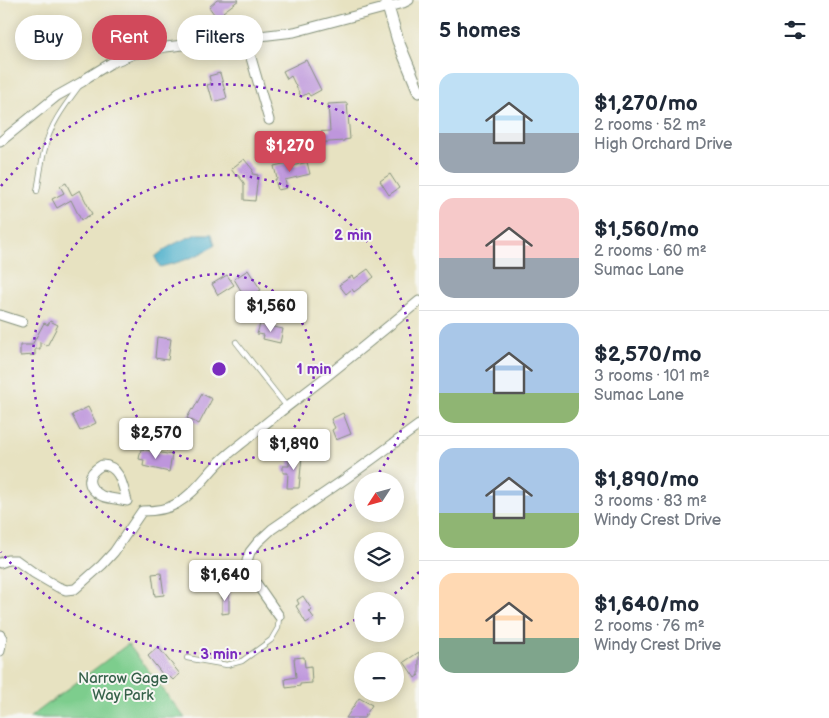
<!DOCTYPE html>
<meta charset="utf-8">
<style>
:root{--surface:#fff;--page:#f6f6f7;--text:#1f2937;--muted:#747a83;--line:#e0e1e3;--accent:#d1495b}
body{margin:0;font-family:"Balsamiq Sans",sans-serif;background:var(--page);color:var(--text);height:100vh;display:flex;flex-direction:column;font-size:19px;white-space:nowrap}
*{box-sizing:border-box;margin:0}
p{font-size:16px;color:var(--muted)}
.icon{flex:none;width:28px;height:28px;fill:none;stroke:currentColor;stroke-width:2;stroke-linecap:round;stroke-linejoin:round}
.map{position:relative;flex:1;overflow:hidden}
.details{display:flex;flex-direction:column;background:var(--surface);width:410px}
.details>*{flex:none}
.guide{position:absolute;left:15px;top:15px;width:329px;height:45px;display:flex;gap:10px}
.needle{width:32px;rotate:234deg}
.tools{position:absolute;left:354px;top:472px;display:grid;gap:10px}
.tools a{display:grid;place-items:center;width:50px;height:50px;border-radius:50%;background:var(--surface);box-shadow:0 2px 12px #0003;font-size:25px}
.price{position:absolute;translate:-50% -42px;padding:0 11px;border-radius:5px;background:#fff;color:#222;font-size:16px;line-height:32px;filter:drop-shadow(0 1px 2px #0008)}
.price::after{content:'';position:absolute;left:50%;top:30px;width:15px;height:11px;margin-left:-8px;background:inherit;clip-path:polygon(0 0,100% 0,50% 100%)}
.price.on{background:var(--accent);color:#fff}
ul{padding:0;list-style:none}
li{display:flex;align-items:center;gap:15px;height:125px;padding:0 20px}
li+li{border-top:1px solid var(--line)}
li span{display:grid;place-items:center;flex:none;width:140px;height:100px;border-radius:15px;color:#555}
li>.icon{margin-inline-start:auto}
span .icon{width:60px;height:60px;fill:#fffc;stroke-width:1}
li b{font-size:21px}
h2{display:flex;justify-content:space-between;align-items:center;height:60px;padding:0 20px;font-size:21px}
.pill{padding:0 18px;border-radius:22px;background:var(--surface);box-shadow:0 2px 12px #0003;font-size:18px;line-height:45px}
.pill.on{background:var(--accent);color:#fff}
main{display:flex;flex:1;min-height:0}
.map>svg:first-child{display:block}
.green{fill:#7dcd8d;stroke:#4e8560}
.water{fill:#4bafca;stroke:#35767f}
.building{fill:#be96dc}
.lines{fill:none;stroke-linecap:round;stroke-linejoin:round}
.service-casing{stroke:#83907a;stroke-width:6}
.minor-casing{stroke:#83907a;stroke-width:11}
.secondary-casing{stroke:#83907a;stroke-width:13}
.service{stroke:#fff;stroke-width:4.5}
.minor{stroke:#fff;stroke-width:9}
.secondary{stroke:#fff;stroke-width:11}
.ring{fill:none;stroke:#7b2cbf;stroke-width:2.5;stroke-dasharray:2.5 5}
.labels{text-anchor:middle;stroke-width:4;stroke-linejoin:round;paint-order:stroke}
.park-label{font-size:15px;fill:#36614a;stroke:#f6f6f2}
.centre{fill:#7b2cbf;stroke:#f6f6f2;stroke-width:2.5}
.ring-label{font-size:15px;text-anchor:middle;font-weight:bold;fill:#7b2cbf;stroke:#f6f6f2;stroke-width:4;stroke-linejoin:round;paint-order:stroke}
</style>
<main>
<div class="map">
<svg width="419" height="718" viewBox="0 0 419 718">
<rect width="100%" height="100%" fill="#f6f6f2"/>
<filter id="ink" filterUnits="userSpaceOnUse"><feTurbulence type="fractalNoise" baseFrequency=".02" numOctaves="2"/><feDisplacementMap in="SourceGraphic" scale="10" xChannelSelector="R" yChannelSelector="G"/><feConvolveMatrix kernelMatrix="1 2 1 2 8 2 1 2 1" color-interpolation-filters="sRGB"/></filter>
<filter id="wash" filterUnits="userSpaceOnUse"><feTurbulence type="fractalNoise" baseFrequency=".0096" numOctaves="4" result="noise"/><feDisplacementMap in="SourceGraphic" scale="20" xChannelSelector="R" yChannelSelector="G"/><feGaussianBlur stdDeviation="1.12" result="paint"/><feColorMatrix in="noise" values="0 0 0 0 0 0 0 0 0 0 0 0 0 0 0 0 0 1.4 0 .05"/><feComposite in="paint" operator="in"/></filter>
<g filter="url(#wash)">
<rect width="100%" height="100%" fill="#e7e2c1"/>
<!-- green -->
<polygon class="green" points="128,644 185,718 29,718"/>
<!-- water -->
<path class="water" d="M197,234h15l3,11c-17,12 -35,17 -55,22l-5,-10c14,-12 25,-16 42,-23z"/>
<g id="blocks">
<!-- building -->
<g class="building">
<polygon points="217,0 239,0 223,12 226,16 219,21 209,7"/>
<polygon points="306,60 321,90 310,96 308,93 301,97 291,76 287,79 283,71"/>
<polygon points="220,73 227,98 213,102 210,91 209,92 207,85 211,84 209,76"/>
<polygon points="347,103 350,139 344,140 344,141 314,143 313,132 330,131 328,104"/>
<polygon points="244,159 253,170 252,174 258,175 255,201 244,200 244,183 238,175 236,176 231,169"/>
<polygon points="292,162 293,166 307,162 310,174 285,180 287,188 278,190 275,179 277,179 274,166"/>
<polygon points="390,174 399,188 389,195 380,181"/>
<polygon points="66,183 72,195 80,190 92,214 81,220 71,200 57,208 52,199 64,193 60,186"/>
<polygon points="368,269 374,277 354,292 352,289 346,294 339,285 352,276 354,279"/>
<polygon points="248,270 261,290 246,299 234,279"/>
<polygon points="227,275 234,285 218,295 212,284"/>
<polygon points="50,321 58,325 47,346 40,342 40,349 35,349 35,355 20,356 20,345 32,345 44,323 48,325"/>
<polygon points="260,324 283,329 280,343 263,339 264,335 257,334"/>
<polygon points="157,337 171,339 168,360 155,358"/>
<polygon points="202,394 212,399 199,424 187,418 192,409 193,410"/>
<polygon points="88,407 96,423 80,431 72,415"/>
<polygon points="343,413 351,434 336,440 332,430 335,428 331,419"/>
<polygon points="141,449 172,455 169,472 143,466 144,460 139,459"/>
<polygon points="289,455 302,456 299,488 287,488 288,473 283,473 283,466 289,466"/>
<polygon points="161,573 164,595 155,596 152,574"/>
<polygon points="222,591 229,591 229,613 222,614"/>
<polygon points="303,596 312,610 309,611 314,618 306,623 296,606 299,604 297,600"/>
<polygon points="158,647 180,674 173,680 170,677 167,680 148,656"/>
<polygon points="419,652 419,675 415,678 404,662"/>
<polygon points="304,657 305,667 311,666 312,683 300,684 300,686 286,688 285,679 296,677 294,658"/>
<polygon points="359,698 372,705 364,718 346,718"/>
</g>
</g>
</g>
<g filter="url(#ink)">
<use href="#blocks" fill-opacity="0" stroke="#83907a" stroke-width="1"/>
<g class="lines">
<defs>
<g id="service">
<path d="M37,191c3,-15 4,-29 8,-43 5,-24 21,-44 35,-63"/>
<polyline points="236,342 287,407"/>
<polyline points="187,658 227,665 242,661 271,640 278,628 279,616"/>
</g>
<g id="minor">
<polyline points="245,37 269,120"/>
<polyline points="0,142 57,96 82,82 88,77 111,63 134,54 166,47 294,32 403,3 409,0"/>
<polyline points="0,315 22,322"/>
<path d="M102,465c18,0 21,22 25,36 -8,-2 -17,-2 -25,-5 -17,-9 -16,-22 0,-31z"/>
<path d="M0,563l8,-3h8l18,13 24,14 8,3 9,-1 27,-24 12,-13 28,-41c12,0 24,-1 34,-7 16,-9 26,-23 38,-36 9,-11 21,-19 32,-28 26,-23 54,-43 81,-64 31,-25 62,-50 92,-75"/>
<polyline points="279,616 254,580 247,561 250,552 258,542 272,529 345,479 419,425"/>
<polyline points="0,635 2,638 0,651"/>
</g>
<polyline id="secondary" points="386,0 398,41 419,92"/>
</defs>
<!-- service casing -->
<use href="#service" class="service-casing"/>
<!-- minor casing -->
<use href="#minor" class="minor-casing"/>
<!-- secondary casing -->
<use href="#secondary" class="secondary-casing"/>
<!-- service -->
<use href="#service" class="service"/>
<!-- minor -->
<use href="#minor" class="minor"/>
<!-- secondary -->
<use href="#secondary" class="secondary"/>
</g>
</g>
<!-- distance rings -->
<g class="ring">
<circle cx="219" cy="369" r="95"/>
<path d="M362 494A190 190 0 1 1 373 481"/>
<path d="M419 572A285 285 0 0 1 385 601M362 616A285 285 0 0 1 1 552M1 186A285 285 0 0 1 419 166"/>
</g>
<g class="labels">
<!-- park labels -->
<g class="park-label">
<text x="123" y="683">Narrow Gage<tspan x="123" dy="17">Way Park</tspan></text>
</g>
</g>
<circle cx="219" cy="369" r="8" class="centre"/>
<g class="ring-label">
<text x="353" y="240">2 min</text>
<text x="314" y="374">1 min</text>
<text x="219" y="659">3 min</text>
</g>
</svg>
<div class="tools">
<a><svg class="needle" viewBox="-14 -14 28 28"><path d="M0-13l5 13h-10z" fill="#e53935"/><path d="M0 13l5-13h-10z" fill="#747a83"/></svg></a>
<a><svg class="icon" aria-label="layers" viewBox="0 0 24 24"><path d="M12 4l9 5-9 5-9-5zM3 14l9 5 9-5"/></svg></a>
<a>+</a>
<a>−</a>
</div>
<b class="price on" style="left:290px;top:173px">$1,270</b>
<b class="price" style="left:271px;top:333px">$1,560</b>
<b class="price" style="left:156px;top:460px">$2,570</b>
<b class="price" style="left:294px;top:471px">$1,890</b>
<b class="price" style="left:225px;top:602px">$1,640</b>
<div class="guide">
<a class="pill">Buy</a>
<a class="pill on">Rent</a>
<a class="pill">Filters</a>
</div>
</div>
<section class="details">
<h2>5 homes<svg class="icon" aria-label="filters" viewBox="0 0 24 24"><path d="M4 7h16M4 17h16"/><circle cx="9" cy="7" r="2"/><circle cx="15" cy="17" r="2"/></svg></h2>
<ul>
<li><span style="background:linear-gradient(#bfe0f5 60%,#9aa5b1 0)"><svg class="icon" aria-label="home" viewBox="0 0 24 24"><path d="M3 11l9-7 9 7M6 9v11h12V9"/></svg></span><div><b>$1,270/mo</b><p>2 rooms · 52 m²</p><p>High Orchard Drive</p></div></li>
<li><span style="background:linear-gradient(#f6c9c9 60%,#9aa5b1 0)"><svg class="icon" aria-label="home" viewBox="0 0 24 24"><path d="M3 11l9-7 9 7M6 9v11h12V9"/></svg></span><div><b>$1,560/mo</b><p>2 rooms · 60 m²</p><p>Sumac Lane</p></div></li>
<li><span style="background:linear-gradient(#a9c7e8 70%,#8fb573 0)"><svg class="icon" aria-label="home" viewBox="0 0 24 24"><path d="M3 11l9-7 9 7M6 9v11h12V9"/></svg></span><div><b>$2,570/mo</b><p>3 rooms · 101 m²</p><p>Sumac Lane</p></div></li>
<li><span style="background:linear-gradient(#a9c7e8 65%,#8fb573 0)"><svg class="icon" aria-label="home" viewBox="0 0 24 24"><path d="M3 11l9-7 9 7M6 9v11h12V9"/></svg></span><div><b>$1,890/mo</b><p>3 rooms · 83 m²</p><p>Windy Crest Drive</p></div></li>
<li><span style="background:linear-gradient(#ffd9b3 65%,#7fa58c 0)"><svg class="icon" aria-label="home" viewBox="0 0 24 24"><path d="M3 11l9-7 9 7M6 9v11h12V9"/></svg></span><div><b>$1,640/mo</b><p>2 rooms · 76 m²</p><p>Windy Crest Drive</p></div></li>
</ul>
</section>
</main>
